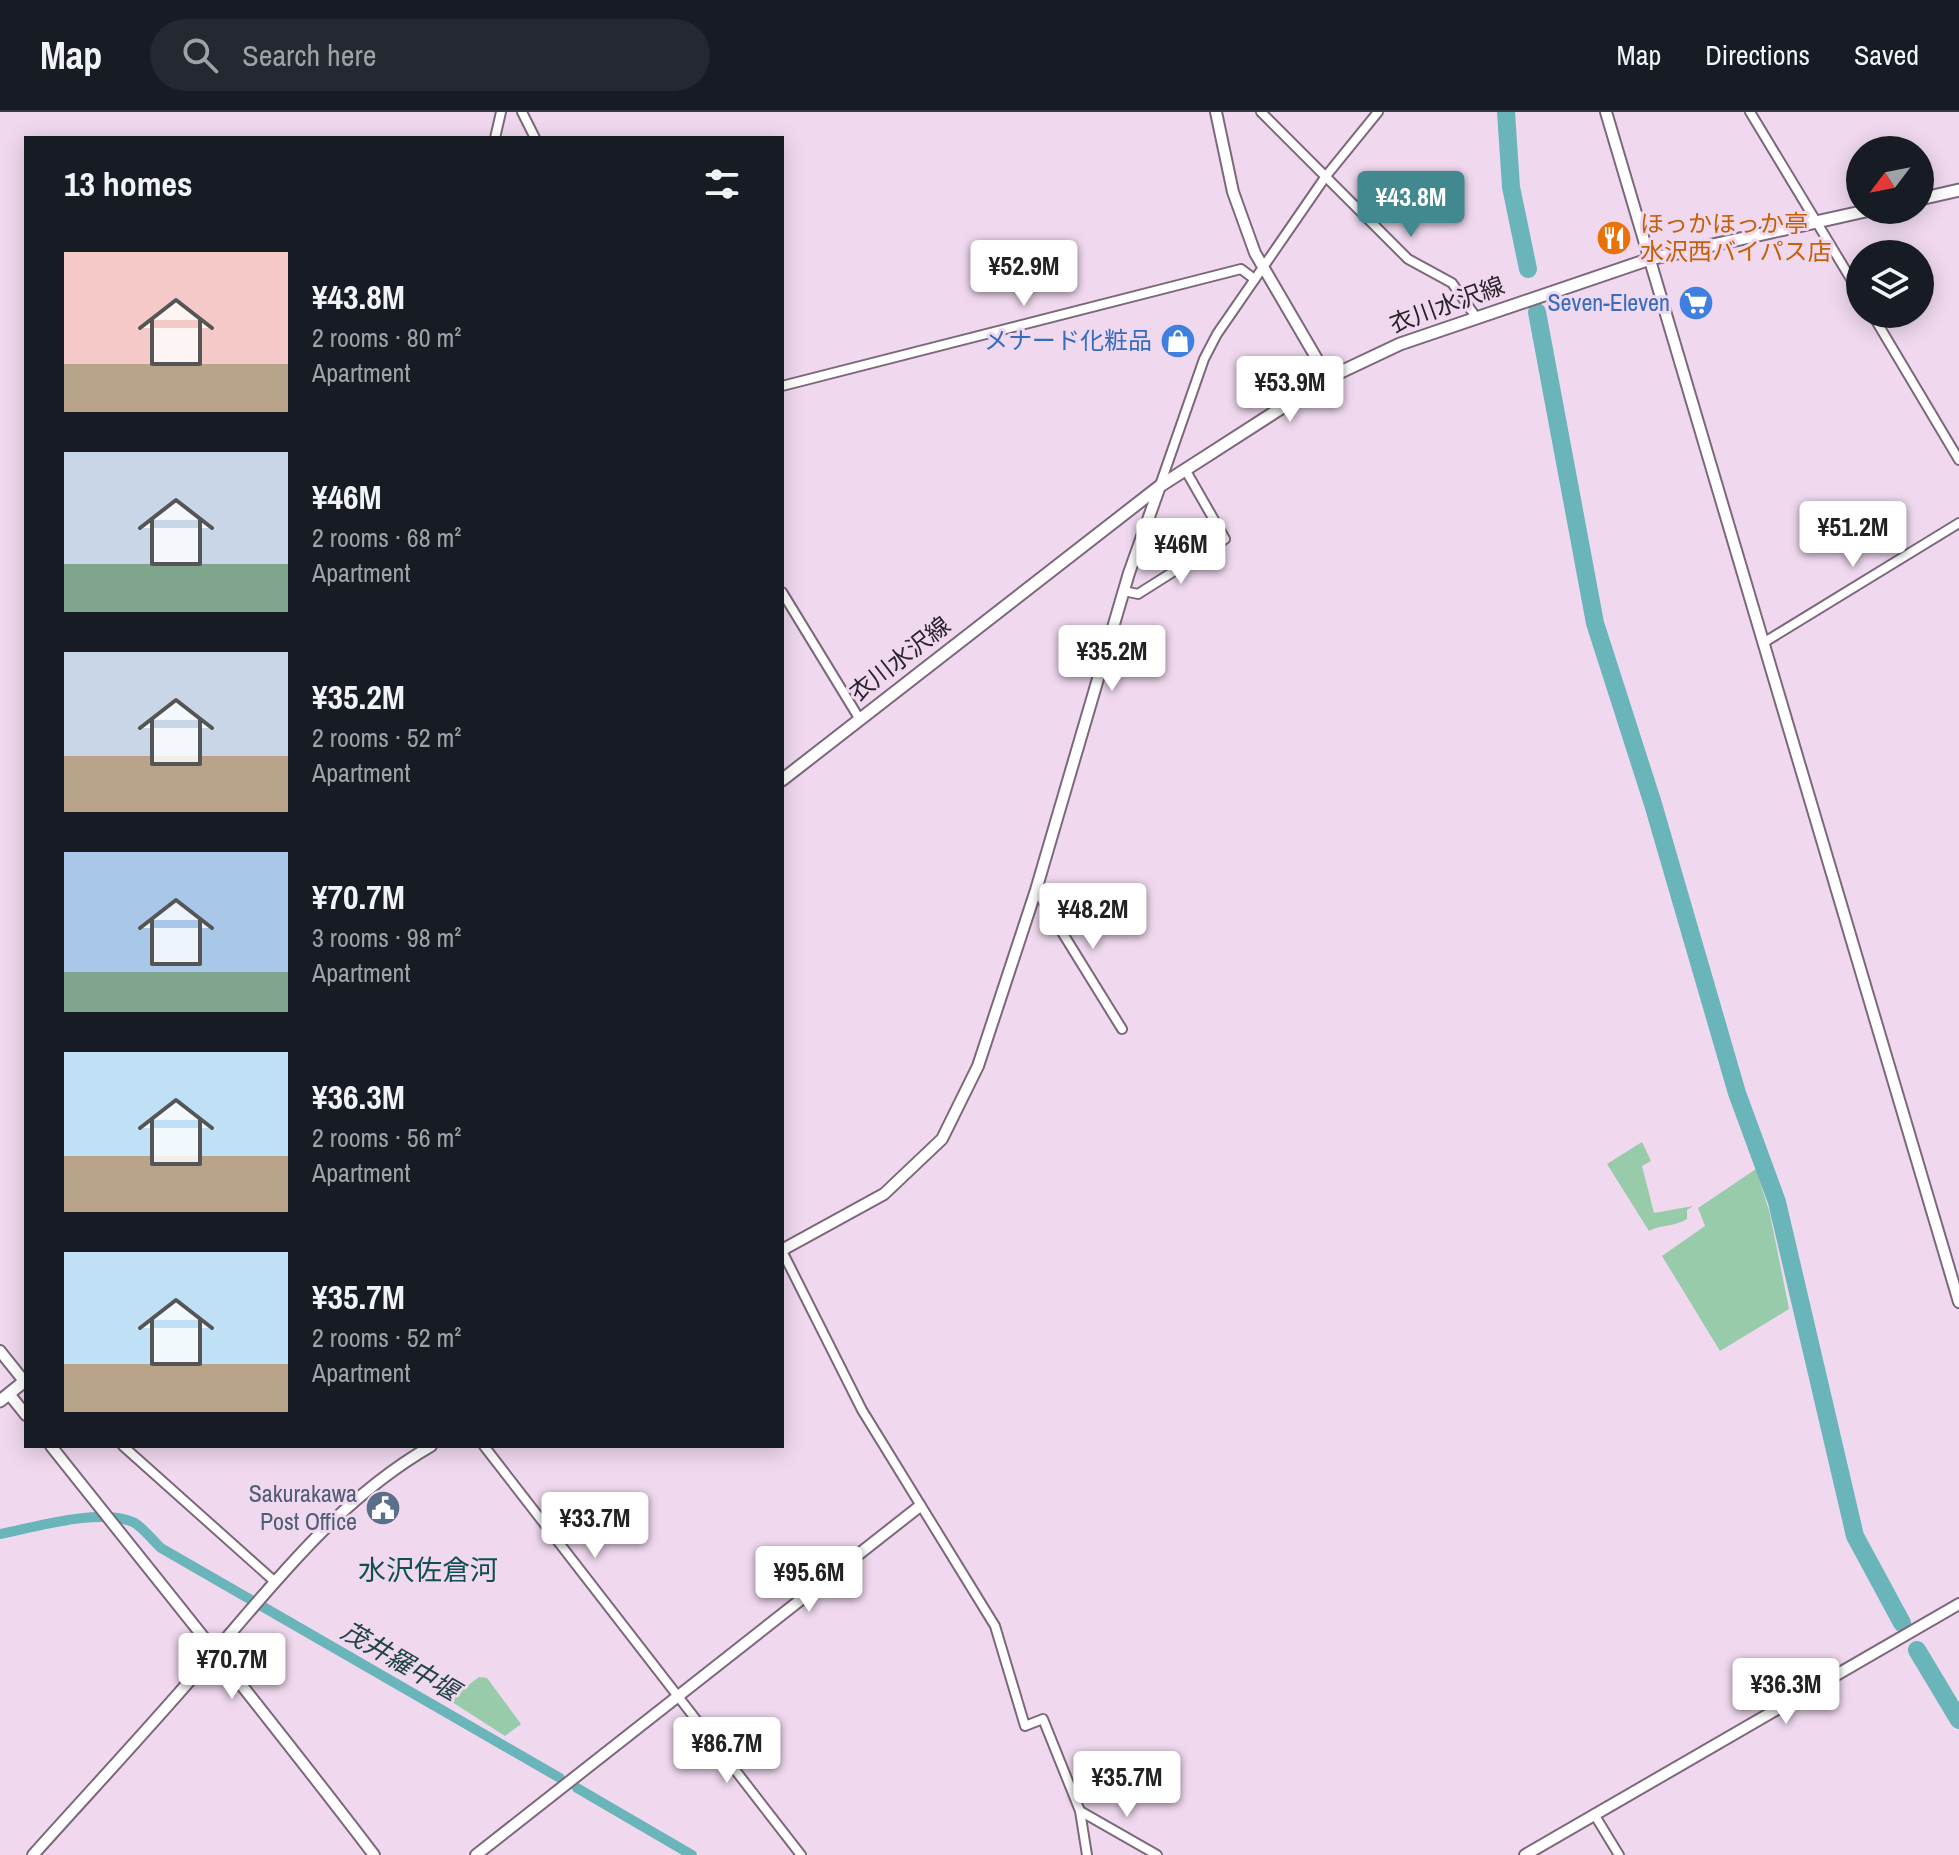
<!DOCTYPE html>
<meta charset="utf-8">
<style>
:root{--surface:#171b24;--page:#242831;--text:#f1f3f6;--muted:#9ea1a6;--line:#363941;--accent:#41898e}
body{margin:0;font-family:"Archivo Narrow","Noto Sans JP",sans-serif;background:var(--page);color:var(--text);height:100vh;display:flex;flex-direction:column;font-size:30px;white-space:nowrap}
*{box-sizing:border-box;margin:0}
p{font-size:26px;color:var(--muted)}
.icon{flex:none;width:44px;height:44px;fill:none;stroke:currentColor;stroke-width:2;stroke-linecap:round;stroke-linejoin:round}
.map{position:relative;flex:1;overflow:hidden}
.panel{position:absolute;left:24px;top:24px;width:760px;height:1312px;display:flex;flex-direction:column;background:var(--surface);border-radius:0px;box-shadow:0 4px 20px #0003}
.panel>*{flex:none}
.needle{width:52px;rotate:238deg}
.tools{position:absolute;left:1846px;top:24px;display:grid;gap:16px}
.tools a{display:grid;place-items:center;width:88px;height:88px;border-radius:50%;background:var(--surface);box-shadow:0 4px 20px #0003;font-size:40px}
.price{position:absolute;translate:-50% -68px;padding:0 18px;border-radius:8px;background:#fff;color:#222;font-size:26px;line-height:52px;filter:drop-shadow(0 2px 4px #0008)}
.price::after{content:'';position:absolute;left:50%;top:48px;width:24px;height:18px;margin-left:-12px;background:inherit;clip-path:polygon(0 0,100% 0,50% 100%)}
.price.selected{background:var(--accent);color:#fff}
ul{padding:0;list-style:none}
li{display:flex;align-items:center;gap:24px;height:200px;padding:0 40px}
li span{display:grid;place-items:center;flex:none;width:224px;height:160px;border-radius:0px;color:#555}
li>.icon{margin-inline-start:auto}
span .icon{width:96px;height:96px;fill:#fffc;stroke-width:1}
li b{font-size:34px}
h2{display:flex;justify-content:space-between;align-items:center;height:96px;padding:0 40px;font-size:34px}
header{display:flex;align-items:center;gap:48px;box-sizing:border-box;height:112px;padding:0 40px;background:var(--surface);border-bottom:2px solid var(--line)}
header strong{font-size:38px}
nav{display:flex;gap:44px;margin-inline-start:auto;font-size:28px}
.search{width:560px;height:72px;background:var(--page);display:flex;align-items:center;gap:20px;box-sizing:border-box;padding:0 28px;border-radius:44px;color:var(--muted);font-size:30px}
.map>svg:first-child{display:block}
.green{fill:#97cbaa}
.lines{fill:none;stroke-linecap:round;stroke-linejoin:round}
.canal{stroke:#69b5b9;stroke-width:10}
.river{stroke:#69b5b9;stroke-width:18}
.minor-casing{stroke:#7c687b;stroke-width:12}
.tertiary-casing{stroke:#7c687b;stroke-width:14}
.secondary-casing{stroke:#7c687b;stroke-width:15}
.minor{stroke:#fff;stroke-width:8}
.tertiary{stroke:#fff;stroke-width:10}
.secondary{stroke:#fff;stroke-width:11}
.labels{text-anchor:middle;stroke-width:6;stroke-linejoin:round;paint-order:stroke}
.food-label{font-size:24px;fill:#c56008;stroke:#f0d9ef;text-anchor:start}
.shop-label{font-size:24px;fill:#366cbe;stroke:#f0d9ef;text-anchor:end}
.street-label{font-size:24px;fill:#2b232b;stroke:#f0d9ef}
.service-label{font-size:24px;fill:#4e5e75;stroke:#f0d9ef;text-anchor:end}
.water-label{font-size:26px;font-style:italic;fill:#1f4446;stroke:#f0d9ef}
.quarter-label{font-size:28px;fill:#104e52;stroke:#f0d9ef}
</style>
<header>
<strong>Map</strong>
<div class="search"><svg class="icon" aria-label="search" viewBox="0 0 24 24"><circle cx="10" cy="10" r="6"/><path d="M15 15l6 6"/></svg>Search here</div>
<nav><a>Map</a><a>Directions</a><a>Saved</a></nav>
</header>
<div class="map">
<svg width="1959" height="1743" viewBox="0 0 1959 1743">
<rect width="100%" height="100%" fill="#f0d9ef"/>
<!-- green -->
<g class="green">
<path d="M1642,1030l9,19 -9,5 12,47 39,-7 -6,4v9c-13,8 -25,5 -38,12l-42,-67z"/>
<polygon points="1756,1057 1770,1102 1789,1197 1720,1239 1662,1144 1705,1114 1698,1096"/>
<polygon points="479,1565 487,1566 521,1612 505,1624 449,1588"/>
</g>
<g class="lines">
<!-- canal -->
<g class="canal">
<path d="M0,1422c35,-7 99,-26 133,-12 10,5 19,18 28,26l399,230"/>
<polyline points="577,1676 692,1743"/>
</g>
<!-- river -->
<g class="river">
<polyline points="1506,0 1511,75 1528,157"/>
<polyline points="1537,200 1595,511 1653,692 1737,981 1777,1090 1855,1424 1902,1511"/>
<polyline points="1917,1538 1959,1608"/>
</g>
<defs>
<g id="minor">
<polyline points="522,0 535,26"/>
<polyline points="1261,0 1408,147 1452,171 1476,205"/>
<polyline points="1750,0 1860,182"/>
<polyline points="495,26 501,0"/>
<polyline points="1872,202 1959,348"/>
<polyline points="782,274 1241,157 1253,166"/>
<polyline points="1160,373 1204,247 1217,222 1326,64 1378,0"/>
<polyline points="1124,479 1138,482 1225,427 1186,359"/>
<polyline points="782,480 859,606"/>
<polyline points="1763,531 1959,411"/>
<polyline points="1036,778 1122,917"/>
<polyline points="782,1139 862,1298 995,1514 1025,1614 1043,1607 1080,1699 1087,1743"/>
<polyline points="123,1334 273,1468"/>
<polyline points="484,1334 801,1743"/>
<polyline points="1080,1699 1157,1743"/>
<polyline points="1594,1702 1619,1743"/>
</g>
<g id="tertiary">
<polyline points="1216,0 1233,80 1255,141 1328,266"/>
<polyline points="1606,0 1959,1190"/>
<polyline points="782,1138 884,1082 942,1027 978,954 1036,778 1129,461 1160,374"/>
<polyline points="0,1239 24,1269"/>
<polyline points="9,1282 26,1303"/>
<path d="M51,1334c108,136 218,271 323,409"/>
<path d="M33,1743c60,-67 121,-132 179,-200 67,-78 129,-157 219,-209"/>
<polyline points="476,1743 920,1394"/>
<polyline points="1525,1743 1959,1492"/>
</g>
<g id="secondary">
<polyline points="1920,87 1959,78"/>
<polyline points="782,668 1160,374 1328,266 1400,232 1650,147 1870,98"/>
<polyline points="0,1289 26,1268"/>
</g>
</defs>
<!-- minor casing -->
<use href="#minor" class="minor-casing"/>
<!-- tertiary casing -->
<use href="#tertiary" class="tertiary-casing"/>
<!-- secondary casing -->
<use href="#secondary" class="secondary-casing"/>
<!-- minor -->
<use href="#minor" class="minor"/>
<!-- tertiary -->
<use href="#tertiary" class="tertiary"/>
<!-- secondary -->
<use href="#secondary" class="secondary"/>
</g>
<!-- icons -->
<defs>
<symbol id="restaurant-disc" viewBox="-11 -11 22 22"><circle r="9.5" fill="#e8710a" stroke="#f0d9ef"/><path d="M-5-6h1v4h1v-4h1v4h1v-4h1v5L-1.5 .5V6h-2V.5L-5-1ZM5-6V6H3V1.5H1.5Q1.5-4 5-6Z" fill="#fff"/></symbol>
<symbol id="supermarket-disc" viewBox="-11 -11 22 22"><circle r="9.5" fill="#3f7fe0" stroke="#f0d9ef"/><path d="M-6-5.5h2.5l.6 2H6L4.5 2H-2.5L-4.4-4H-6ZM-1.5 3.2a1.3 1.3 0 1 0 .1 0ZM3 3.2a1.3 1.3 0 1 0 .1 0Z" fill="#fff"/></symbol>
<symbol id="shop-disc" viewBox="-11 -11 22 22"><circle r="9.5" fill="#3f7fe0" stroke="#f0d9ef"/><path d="M-5-2.5h2.3a2.7 3.5 0 0 1 5.4 0H5L5.5 6h-11ZM-1.5-2.5h3a1.5 2.3 0 0 0-3 0Z" fill="#fff"/></symbol>
<symbol id="civic-disc" viewBox="-11 -11 22 22"><circle r="9.5" fill="#5c6f8a" stroke="#f0d9ef"/><path d="M-.6-6.5H3V-4.5H.6V-3L4-1V1h2V6H-6V1h2V-1L-.6-3ZM-1.2 2.5V6h2.4V2.5Z" fill="#fff"/></symbol>
</defs>
<g fill-rule="evenodd">
<use href="#restaurant-disc" x="1594" y="106" width="40" height="40"/>
<use href="#supermarket-disc" x="1676" y="171" width="40" height="40"/>
<use href="#shop-disc" x="1158" y="209" width="40" height="40"/>
<use href="#civic-disc" x="363" y="1376" width="40" height="40"/>
</g>
<g class="labels">
<!-- food labels -->
<g class="food-label">
<text x="1640" y="120">ほっかほっか亭<tspan x="1640" dy="28">水沢西バイパス店</tspan></text>
</g>
<!-- shop labels -->
<g class="shop-label">
<text x="1670" y="199">Seven-Eleven</text>
<text x="1152" y="237">メナード化粧品</text>
</g>
<!-- street labels -->
<g class="street-label">
<text transform="translate(1447 193) rotate(-20)" y="8">衣川水沢線</text>
<text transform="translate(900 547) rotate(-38)" y="8">衣川水沢線</text>
</g>
<!-- service labels -->
<g class="service-label">
<text x="357" y="1390">Sakurakawa<tspan x="357" dy="28">Post Office</tspan></text>
</g>
<!-- water labels -->
<g class="water-label">
<text transform="translate(400 1549) rotate(30)" y="9">茂井羅中堰</text>
</g>
<!-- quarter labels -->
<g class="quarter-label">
<text x="428" y="1468">水沢佐倉河</text>
</g>
</g>
</svg>
<div class="tools">
<a><svg class="needle" viewBox="-14 -14 28 28"><path d="M0-13l5 13h-10z" fill="#e53935"/><path d="M0 13l5-13h-10z" fill="#9ea1a6"/></svg></a>
<a><svg class="icon" aria-label="layers" viewBox="0 0 24 24"><path d="M12 4l9 5-9 5-9-5zM3 14l9 5 9-5"/></svg></a>
</div>
<b class="price selected" style="left:1411px;top:127px">¥43.8M</b>
<b class="price" style="left:1024px;top:196px">¥52.9M</b>
<b class="price" style="left:1290px;top:312px">¥53.9M</b>
<b class="price" style="left:1853px;top:457px">¥51.2M</b>
<b class="price" style="left:1181px;top:474px">¥46M</b>
<b class="price" style="left:1112px;top:581px">¥35.2M</b>
<b class="price" style="left:1093px;top:839px">¥48.2M</b>
<b class="price" style="left:595px;top:1448px">¥33.7M</b>
<b class="price" style="left:809px;top:1502px">¥95.6M</b>
<b class="price" style="left:232px;top:1589px">¥70.7M</b>
<b class="price" style="left:1786px;top:1614px">¥36.3M</b>
<b class="price" style="left:727px;top:1673px">¥86.7M</b>
<b class="price" style="left:1127px;top:1707px">¥35.7M</b>
<section class="panel">
<h2>13 homes<svg class="icon" aria-label="filters" viewBox="0 0 24 24"><path d="M4 7h16M4 17h16"/><circle cx="9" cy="7" r="2"/><circle cx="15" cy="17" r="2"/></svg></h2>
<ul>
<li><span style="background:linear-gradient(#f6c9c9 70%,#b9a48a 0)"><svg class="icon" aria-label="home" viewBox="0 0 24 24"><path d="M3 11l9-7 9 7M6 9v11h12V9"/></svg></span><div><b>¥43.8M</b><p>2 rooms · 80 m²</p><p>Apartment</p></div></li>
<li><span style="background:linear-gradient(#c9d6e8 70%,#7fa58c 0)"><svg class="icon" aria-label="home" viewBox="0 0 24 24"><path d="M3 11l9-7 9 7M6 9v11h12V9"/></svg></span><div><b>¥46M</b><p>2 rooms · 68 m²</p><p>Apartment</p></div></li>
<li><span style="background:linear-gradient(#c9d6e8 65%,#b9a48a 0)"><svg class="icon" aria-label="home" viewBox="0 0 24 24"><path d="M3 11l9-7 9 7M6 9v11h12V9"/></svg></span><div><b>¥35.2M</b><p>2 rooms · 52 m²</p><p>Apartment</p></div></li>
<li><span style="background:linear-gradient(#a9c7e8 75%,#7fa58c 0)"><svg class="icon" aria-label="home" viewBox="0 0 24 24"><path d="M3 11l9-7 9 7M6 9v11h12V9"/></svg></span><div><b>¥70.7M</b><p>3 rooms · 98 m²</p><p>Apartment</p></div></li>
<li><span style="background:linear-gradient(#bfe0f5 65%,#b9a48a 0)"><svg class="icon" aria-label="home" viewBox="0 0 24 24"><path d="M3 11l9-7 9 7M6 9v11h12V9"/></svg></span><div><b>¥36.3M</b><p>2 rooms · 56 m²</p><p>Apartment</p></div></li>
<li><span style="background:linear-gradient(#bfe0f5 70%,#b9a48a 0)"><svg class="icon" aria-label="home" viewBox="0 0 24 24"><path d="M3 11l9-7 9 7M6 9v11h12V9"/></svg></span><div><b>¥35.7M</b><p>2 rooms · 52 m²</p><p>Apartment</p></div></li>
</ul>
</section>
</div>
